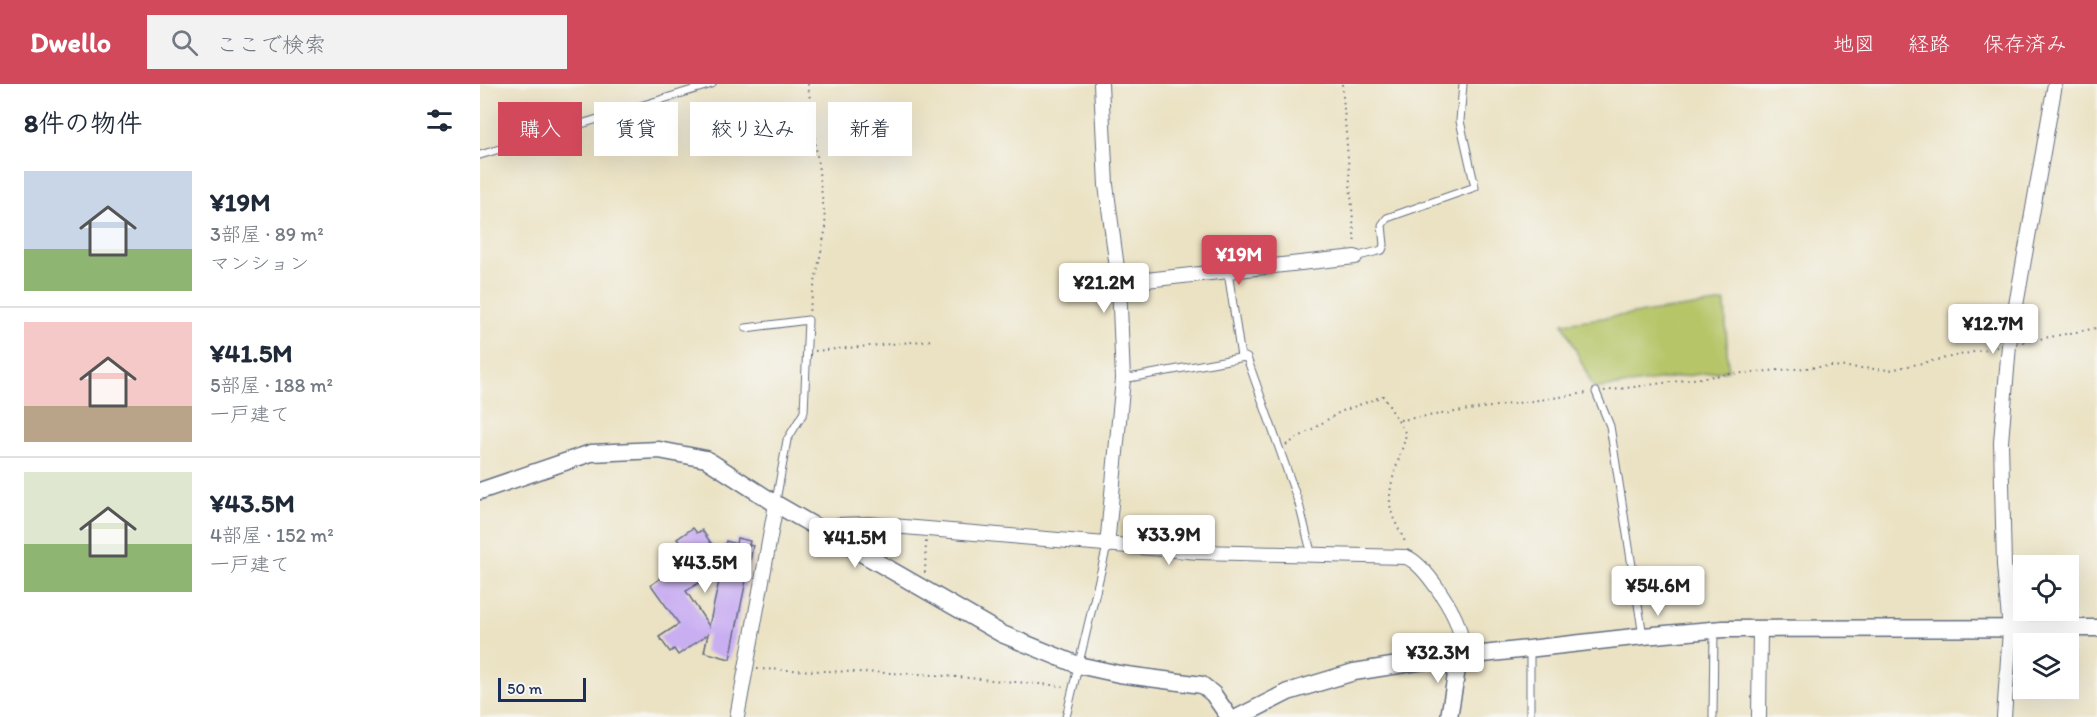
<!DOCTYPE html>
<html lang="ja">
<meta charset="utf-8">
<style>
:root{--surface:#fff;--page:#f2f2f3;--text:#1f2937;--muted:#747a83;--line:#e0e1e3;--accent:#d1495b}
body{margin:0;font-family:Itim,"Klee One",sans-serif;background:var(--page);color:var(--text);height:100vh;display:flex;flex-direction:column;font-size:22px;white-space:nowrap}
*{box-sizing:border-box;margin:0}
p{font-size:20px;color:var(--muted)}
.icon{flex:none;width:33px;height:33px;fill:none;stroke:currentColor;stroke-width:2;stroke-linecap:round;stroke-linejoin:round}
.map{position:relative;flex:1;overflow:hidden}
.sheet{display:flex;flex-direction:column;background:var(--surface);width:480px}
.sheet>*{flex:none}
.hud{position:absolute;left:18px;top:18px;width:570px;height:54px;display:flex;gap:12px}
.controls{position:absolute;left:1533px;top:471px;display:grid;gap:12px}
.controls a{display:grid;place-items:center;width:66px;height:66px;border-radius:0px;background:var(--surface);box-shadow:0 6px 24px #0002;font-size:30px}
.scale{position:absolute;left:18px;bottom:15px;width:88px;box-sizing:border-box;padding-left:6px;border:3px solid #1b2f5e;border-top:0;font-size:16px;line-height:21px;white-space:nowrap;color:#1b2f5e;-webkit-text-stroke:4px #f6f6f2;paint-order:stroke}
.price{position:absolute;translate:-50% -51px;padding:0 14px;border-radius:6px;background:#fff;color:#222;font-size:20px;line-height:39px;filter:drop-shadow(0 2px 3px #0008)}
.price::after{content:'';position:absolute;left:50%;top:36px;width:18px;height:14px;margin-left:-9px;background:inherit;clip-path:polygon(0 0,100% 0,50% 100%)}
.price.current{background:var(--accent);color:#fff}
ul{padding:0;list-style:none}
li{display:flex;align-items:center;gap:18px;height:150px;padding:0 24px}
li+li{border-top:2px solid var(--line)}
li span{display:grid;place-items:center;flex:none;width:168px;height:120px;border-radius:0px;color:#555}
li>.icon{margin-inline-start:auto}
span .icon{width:72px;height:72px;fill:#fffc;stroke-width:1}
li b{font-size:26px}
h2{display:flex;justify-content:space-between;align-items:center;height:72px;padding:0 24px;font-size:26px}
.tag{padding:0 21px;border-radius:0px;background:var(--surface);box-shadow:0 6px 24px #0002;font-size:21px;line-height:54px}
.tag.current{background:var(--accent);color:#fff}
header{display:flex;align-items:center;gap:36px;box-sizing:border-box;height:84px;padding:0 30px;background:var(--accent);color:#fff}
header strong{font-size:28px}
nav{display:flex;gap:33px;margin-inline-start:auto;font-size:21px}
.search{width:420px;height:54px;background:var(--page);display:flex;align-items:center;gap:15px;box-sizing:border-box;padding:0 21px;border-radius:0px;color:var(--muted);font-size:22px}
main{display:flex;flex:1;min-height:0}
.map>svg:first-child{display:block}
.green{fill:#b6c567;stroke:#687a62;stroke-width:1.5}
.building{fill:#c9aef2;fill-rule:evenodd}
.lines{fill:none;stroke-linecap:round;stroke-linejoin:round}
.service-casing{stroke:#646e81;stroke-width:9}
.minor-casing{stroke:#646e81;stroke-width:16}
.tertiary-casing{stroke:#646e81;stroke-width:19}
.path{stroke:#646e81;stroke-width:2;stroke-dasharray:1.5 4.5;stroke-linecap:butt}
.service{stroke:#fff;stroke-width:7}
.minor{stroke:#fff;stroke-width:14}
.tertiary{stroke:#fff;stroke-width:16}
</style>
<header>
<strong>Dwello</strong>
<div class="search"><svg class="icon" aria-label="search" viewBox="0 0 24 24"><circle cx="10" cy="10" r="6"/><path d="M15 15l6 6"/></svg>ここで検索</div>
<nav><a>地図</a><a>経路</a><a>保存済み</a></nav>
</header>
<main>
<section class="sheet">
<h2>8件の物件<svg class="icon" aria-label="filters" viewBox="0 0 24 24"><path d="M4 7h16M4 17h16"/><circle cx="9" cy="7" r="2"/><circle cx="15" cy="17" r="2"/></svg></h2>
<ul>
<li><span style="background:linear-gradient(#c9d6e8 65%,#8fb573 0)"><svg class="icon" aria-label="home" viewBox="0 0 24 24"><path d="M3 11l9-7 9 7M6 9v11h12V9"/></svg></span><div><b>¥19M</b><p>3部屋 · 89 m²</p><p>マンション</p></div></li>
<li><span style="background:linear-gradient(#f6c9c9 70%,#b9a48a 0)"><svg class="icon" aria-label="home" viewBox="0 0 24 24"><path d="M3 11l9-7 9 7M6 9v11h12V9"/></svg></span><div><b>¥41.5M</b><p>5部屋 · 188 m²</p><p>一戸建て</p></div></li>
<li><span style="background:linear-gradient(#dfe7d0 60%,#8fb573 0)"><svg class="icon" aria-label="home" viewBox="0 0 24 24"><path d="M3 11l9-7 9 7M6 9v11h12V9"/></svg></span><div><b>¥43.5M</b><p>4部屋 · 152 m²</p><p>一戸建て</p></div></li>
</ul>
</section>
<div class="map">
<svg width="1617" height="633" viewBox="0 0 1617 633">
<rect width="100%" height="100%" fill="#f6f6f2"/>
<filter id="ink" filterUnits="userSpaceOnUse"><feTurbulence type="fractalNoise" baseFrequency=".0167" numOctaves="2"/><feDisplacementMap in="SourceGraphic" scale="12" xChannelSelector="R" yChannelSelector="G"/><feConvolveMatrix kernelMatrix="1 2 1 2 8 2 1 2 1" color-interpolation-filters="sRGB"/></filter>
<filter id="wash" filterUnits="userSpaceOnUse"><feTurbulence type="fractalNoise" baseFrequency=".008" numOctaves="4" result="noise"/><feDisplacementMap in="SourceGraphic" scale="24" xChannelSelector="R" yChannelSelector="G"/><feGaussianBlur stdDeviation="1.35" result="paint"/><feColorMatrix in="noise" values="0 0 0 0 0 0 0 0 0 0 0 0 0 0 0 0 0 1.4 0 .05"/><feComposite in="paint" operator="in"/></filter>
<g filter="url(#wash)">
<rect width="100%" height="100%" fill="#ebe2c3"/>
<!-- green -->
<polygon class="green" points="1245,218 1248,286 1114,305 1083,239"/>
<g id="blocks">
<!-- building -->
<path class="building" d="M213,444l4,5 5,-3 20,29 4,-18 10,3 1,-6 13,3 -1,4 4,1 -23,113 -26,-7 4,-18 -30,21 -4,-6 -4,3 -11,-15 20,-13 -28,-39 39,-27 -13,-19zM242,484l-13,58 -23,-35z"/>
</g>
</g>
<g filter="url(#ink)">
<use href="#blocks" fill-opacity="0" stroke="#646e81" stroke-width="1.5"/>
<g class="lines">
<defs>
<g id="service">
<polyline points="0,71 232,0"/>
<polyline points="875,173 902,166 904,161 902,141 907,134 995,103 980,37 983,0"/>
<polyline points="748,188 761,273"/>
<polyline points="266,244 328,236 324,328 307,356 296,417"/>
<polyline points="643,295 765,273 767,274 819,420 832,472"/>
<polyline points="1116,308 1130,342 1163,552"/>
<polyline points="1050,566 1050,633"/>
<polyline points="586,633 627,462"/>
<polyline points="1233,633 1234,546"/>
</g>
<g id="minor">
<polyline points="621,0 626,101 639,199 643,295 627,462"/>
<polyline points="639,199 875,173"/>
<path d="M350,450l8,-9 31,-1 330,28 207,5c19,7 50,56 54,76 2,9 1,16 -1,24"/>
<polyline points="257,633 296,420"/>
<polyline points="1279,633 1280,545"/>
<polyline points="1524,633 1530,546 1524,481 1521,358 1529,261 1575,0"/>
</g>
<g id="tertiary">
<polyline points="0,407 111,369 179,366 226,375 296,420 522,550 598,581 639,590 722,601 733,610 749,633"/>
<polyline points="759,633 808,608 874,588 950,576 1163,552 1243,545 1617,544"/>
<polyline points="969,633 979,573"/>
</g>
</defs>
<!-- service casing -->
<use href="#service" class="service-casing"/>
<!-- minor casing -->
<use href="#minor" class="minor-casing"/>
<!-- tertiary casing -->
<use href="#tertiary" class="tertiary-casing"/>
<!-- path -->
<g class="path">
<polyline points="328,0 346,143 329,228"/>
<polyline points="862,0 875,161"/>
<polyline points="1543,258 1617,244"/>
<polyline points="335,267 454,256"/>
<polyline points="1124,307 1250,290 1352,282 1410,286 1517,263"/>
<polyline points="920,336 1107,309"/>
<path d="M806,361l54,-33 43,-16 23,38c-5,25 -22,54 -14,80 3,10 10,20 14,30"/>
<polyline points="445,489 446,456"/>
<polyline points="277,585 441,590 583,602"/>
</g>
<!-- service -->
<use href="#service" class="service"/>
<!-- minor -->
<use href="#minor" class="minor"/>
<!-- tertiary -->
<use href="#tertiary" class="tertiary"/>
</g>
</g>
</svg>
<div class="controls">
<a><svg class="icon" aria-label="locate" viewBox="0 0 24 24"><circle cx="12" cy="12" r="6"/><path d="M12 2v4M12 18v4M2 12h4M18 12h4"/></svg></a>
<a><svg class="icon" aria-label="layers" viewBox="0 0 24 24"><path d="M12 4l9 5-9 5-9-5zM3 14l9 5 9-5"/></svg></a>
</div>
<div class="scale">50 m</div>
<b class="price current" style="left:759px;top:202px">¥19M</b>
<b class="price" style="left:624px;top:230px">¥21.2M</b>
<b class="price" style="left:1513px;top:271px">¥12.7M</b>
<b class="price" style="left:689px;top:482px">¥33.9M</b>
<b class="price" style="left:375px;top:485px">¥41.5M</b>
<b class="price" style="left:225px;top:510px">¥43.5M</b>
<b class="price" style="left:1178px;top:533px">¥54.6M</b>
<b class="price" style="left:958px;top:600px">¥32.3M</b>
<div class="hud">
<a class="tag current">購入</a>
<a class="tag">賃貸</a>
<a class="tag">絞り込み</a>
<a class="tag">新着</a>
</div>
</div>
</main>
